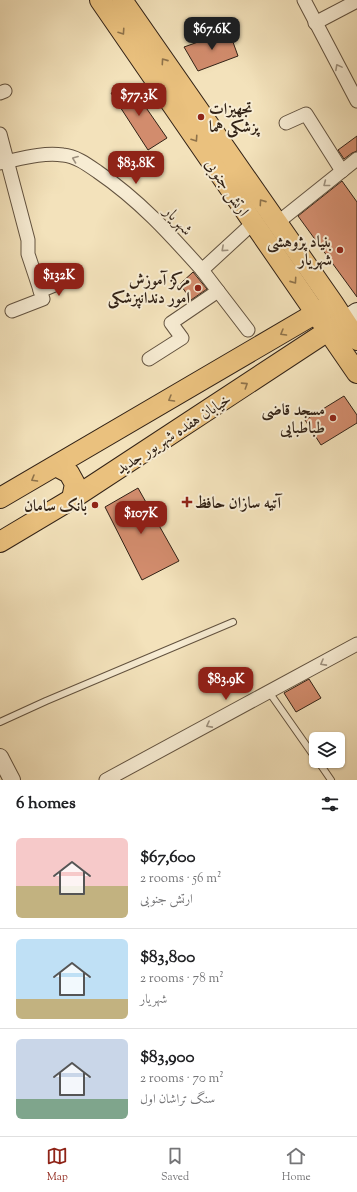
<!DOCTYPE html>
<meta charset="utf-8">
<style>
:root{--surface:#fff;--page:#f2f2f2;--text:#202124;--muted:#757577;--line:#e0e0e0;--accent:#8f2418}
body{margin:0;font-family:"Sorts Mill Goudy",Amiri,serif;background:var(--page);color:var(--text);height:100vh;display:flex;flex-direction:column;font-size:15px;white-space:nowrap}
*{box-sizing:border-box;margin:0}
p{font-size:13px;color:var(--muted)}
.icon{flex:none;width:22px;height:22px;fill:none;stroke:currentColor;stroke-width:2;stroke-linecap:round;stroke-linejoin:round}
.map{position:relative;height:780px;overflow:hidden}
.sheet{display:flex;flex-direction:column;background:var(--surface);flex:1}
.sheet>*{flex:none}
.fabs{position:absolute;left:309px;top:732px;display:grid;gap:8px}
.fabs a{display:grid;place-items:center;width:36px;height:36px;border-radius:6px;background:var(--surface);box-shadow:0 1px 3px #0004;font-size:20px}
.price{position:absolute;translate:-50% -34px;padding:0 9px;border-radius:8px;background:var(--accent);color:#fff;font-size:13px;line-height:26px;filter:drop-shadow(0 1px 2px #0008)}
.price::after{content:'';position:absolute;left:50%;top:24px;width:12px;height:9px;margin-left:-6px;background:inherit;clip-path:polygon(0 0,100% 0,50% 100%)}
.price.active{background:#222;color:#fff}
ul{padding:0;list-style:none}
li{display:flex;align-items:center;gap:12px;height:100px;padding:0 16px}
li+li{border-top:1px solid var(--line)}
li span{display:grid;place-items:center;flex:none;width:112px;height:80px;border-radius:6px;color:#555}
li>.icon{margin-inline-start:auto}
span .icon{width:48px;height:48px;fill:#fffc;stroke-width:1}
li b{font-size:17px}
h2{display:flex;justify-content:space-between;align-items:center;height:48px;padding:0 16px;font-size:17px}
.tabs{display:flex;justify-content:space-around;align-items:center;height:56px;border-top:1px solid var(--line);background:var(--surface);font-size:11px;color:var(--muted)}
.tabs a{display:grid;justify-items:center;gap:2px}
.tabs .active{color:var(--accent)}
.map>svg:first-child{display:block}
.building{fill:#d28c6d;stroke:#322216}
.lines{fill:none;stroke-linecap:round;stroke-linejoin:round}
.service-casing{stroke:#62523f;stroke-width:8}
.minor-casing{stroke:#62523f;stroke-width:15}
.tertiary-casing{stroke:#62523f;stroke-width:18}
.secondary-casing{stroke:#322216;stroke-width:20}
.primary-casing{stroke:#322216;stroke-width:22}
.service{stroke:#f7ecd3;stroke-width:6}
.minor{stroke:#f7ecd3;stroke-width:13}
.tertiary{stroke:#f7ecd3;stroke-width:16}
.secondary{stroke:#f7ecd3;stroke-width:18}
.primary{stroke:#eac17e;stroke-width:20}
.oneway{stroke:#8e724a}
.oneway2{stroke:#9e917e}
.poi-dot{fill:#8f2418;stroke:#f7ecd3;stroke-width:1.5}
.labels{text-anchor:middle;stroke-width:4;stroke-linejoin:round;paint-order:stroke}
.poi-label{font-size:16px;font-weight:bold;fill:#322216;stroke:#f7ecd3;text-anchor:end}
.street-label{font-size:16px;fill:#322216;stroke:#f7ecd3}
</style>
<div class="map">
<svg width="357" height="780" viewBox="0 0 357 780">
<rect width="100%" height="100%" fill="#f3e2bb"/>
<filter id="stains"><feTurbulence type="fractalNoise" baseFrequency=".005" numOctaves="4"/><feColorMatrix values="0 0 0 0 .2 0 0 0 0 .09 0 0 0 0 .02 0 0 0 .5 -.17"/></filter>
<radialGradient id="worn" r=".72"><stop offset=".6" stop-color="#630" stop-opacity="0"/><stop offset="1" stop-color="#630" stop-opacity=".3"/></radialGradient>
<!-- building -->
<g class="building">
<polygon points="229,31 238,56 198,71 184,47"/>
<polygon points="131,86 167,138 148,150 111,93"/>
<polygon points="357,136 357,151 352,153 344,159 338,150"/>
<polygon points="342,181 357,202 357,297 298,216"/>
<polygon points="193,272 207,289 191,300 180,284"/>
<polygon points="344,396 357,415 357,423 321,445 305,420"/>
<polygon points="138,488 179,561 142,580 105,507"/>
<polygon points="309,679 321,698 296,712 284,693"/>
</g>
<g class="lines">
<defs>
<g id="service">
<polyline points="269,692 316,759"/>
<polyline points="0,722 46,701 233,622"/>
<polyline points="318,761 331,780"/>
</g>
<g id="minor">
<polyline points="304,0 357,101"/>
<polyline points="315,23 357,1"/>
<polyline points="0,93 5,91"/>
<polyline points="286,123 306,114 342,171"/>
<polyline points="0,134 28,240 28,254 43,299 12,311"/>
<path d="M0,163c20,-4 42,-11 63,-8 13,1 25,10 35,17 41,28 71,61 104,98l51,-47"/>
<polyline points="277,223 357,159"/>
<polyline points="202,270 248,330"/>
<polyline points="40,291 69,279"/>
<polyline points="149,359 182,338 171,323 218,291"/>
<polyline points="106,780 357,644"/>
</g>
<polyline id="tertiary" points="0,757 12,780"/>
<polyline id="secondary" points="344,321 357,312"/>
<g id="primary">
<polyline points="100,0 357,373"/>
<polyline points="122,0 333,303 357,340"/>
<polyline points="56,466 69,473 75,484 72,499"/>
<polyline points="0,498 328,306"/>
<polyline points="0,542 72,499 340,323"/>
</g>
</defs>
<!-- service casing -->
<use href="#service" class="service-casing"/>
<!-- minor casing -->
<use href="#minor" class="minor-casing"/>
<!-- tertiary casing -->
<use href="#tertiary" class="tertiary-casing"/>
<!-- secondary casing -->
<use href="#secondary" class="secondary-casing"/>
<!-- primary casing -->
<use href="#primary" class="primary-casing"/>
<!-- service -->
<use href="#service" class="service"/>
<!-- minor -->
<use href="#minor" class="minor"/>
<!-- tertiary -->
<use href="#tertiary" class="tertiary"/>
<!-- secondary -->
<use href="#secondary" class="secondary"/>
<!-- primary -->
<use href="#primary" class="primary"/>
</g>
<!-- one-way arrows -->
<defs><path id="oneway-chevron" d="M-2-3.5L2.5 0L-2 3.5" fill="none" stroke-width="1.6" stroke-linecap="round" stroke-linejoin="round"/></defs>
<g class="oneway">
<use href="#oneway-chevron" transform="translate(122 32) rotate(56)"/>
<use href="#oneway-chevron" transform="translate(164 61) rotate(-125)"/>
<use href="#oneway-chevron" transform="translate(195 139) rotate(56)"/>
<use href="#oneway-chevron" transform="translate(262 202) rotate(-125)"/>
<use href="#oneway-chevron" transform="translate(294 281) rotate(55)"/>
<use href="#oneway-chevron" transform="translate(283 333) rotate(150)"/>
<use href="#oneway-chevron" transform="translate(245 385) rotate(-33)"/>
<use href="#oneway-chevron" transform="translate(171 399) rotate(150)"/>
<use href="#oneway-chevron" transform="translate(34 479) rotate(150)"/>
</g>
<g class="oneway2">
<use href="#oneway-chevron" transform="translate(338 67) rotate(-118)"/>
<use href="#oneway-chevron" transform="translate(75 159) rotate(-159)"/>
<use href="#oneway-chevron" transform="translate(326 184) rotate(142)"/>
<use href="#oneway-chevron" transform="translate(224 249) rotate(138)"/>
<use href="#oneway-chevron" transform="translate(323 663) rotate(151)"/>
<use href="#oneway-chevron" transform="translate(209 725) rotate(152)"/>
</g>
<!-- markers -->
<g class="poi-dot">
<circle cx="201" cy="117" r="4"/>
<circle cx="340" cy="250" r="4"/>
<circle cx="198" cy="288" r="4"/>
<circle cx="333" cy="418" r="4"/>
<path d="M185 496h4v4h4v4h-4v4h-4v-4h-4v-4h4z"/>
<circle cx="95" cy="505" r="4"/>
</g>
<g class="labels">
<!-- poi labels -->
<g class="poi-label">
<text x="209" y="114" text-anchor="start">تجهیزات<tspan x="209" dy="18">پزشکی هما</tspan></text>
<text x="332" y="247">بنیاد پژوهشی<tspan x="332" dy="18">شهریار</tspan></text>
<text x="190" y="285">مرکز آموزش<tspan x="190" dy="18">امور دندانپزشکی</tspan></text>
<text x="325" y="415">مسجد قاضی<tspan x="325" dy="18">طباطبایی</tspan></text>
<text x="195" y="508" text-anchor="start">آتیه سازان حافظ</text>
<text x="87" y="511">بانک سامان</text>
</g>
<!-- street labels -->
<g class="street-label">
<text transform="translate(228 187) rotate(56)" y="6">ارتش جنوبی</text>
<text transform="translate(179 220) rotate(47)" y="6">شهریار</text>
<text transform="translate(173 433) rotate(-33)" y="6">خیابان هفده شهریور جدید</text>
</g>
</g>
<rect width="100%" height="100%" filter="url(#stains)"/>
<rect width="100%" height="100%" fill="url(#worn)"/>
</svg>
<div class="fabs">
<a><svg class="icon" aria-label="layers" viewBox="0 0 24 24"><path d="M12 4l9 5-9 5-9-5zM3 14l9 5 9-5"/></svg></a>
</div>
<b class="price active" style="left:212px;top:51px">$67.6K</b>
<b class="price" style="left:139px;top:117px">$77.3K</b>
<b class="price" style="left:136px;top:185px">$83.8K</b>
<b class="price" style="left:59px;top:297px">$132K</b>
<b class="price" style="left:141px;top:535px">$107K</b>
<b class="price" style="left:226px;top:701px">$83.9K</b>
</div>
<section class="sheet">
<h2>6 homes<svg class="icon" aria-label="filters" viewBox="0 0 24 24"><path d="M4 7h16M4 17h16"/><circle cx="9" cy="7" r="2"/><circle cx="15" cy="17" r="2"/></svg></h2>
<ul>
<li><span style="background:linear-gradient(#f6c9c9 60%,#c2b280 0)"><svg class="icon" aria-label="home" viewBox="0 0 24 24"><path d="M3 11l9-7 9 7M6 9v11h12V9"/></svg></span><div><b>$67,600</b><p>2 rooms · 56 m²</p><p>ارتش جنوبی</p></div></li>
<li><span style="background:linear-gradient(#bfe0f5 75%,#c2b280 0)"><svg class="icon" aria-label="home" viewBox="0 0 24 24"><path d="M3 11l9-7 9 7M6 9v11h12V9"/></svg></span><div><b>$83,800</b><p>2 rooms · 78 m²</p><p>شهریار</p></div></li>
<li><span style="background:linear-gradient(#c9d6e8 75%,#7fa58c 0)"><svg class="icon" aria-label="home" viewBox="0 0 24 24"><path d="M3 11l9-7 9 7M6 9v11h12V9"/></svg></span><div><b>$83,900</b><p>2 rooms · 70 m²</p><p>سنگ تراشان اول</p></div></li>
</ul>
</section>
<nav class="tabs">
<a class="active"><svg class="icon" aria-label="map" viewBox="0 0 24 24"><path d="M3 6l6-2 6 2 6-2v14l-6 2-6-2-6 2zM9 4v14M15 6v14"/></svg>Map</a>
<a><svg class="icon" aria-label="saved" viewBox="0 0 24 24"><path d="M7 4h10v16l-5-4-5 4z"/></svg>Saved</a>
<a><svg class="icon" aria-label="home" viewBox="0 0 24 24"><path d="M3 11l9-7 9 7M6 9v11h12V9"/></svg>Home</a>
</nav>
